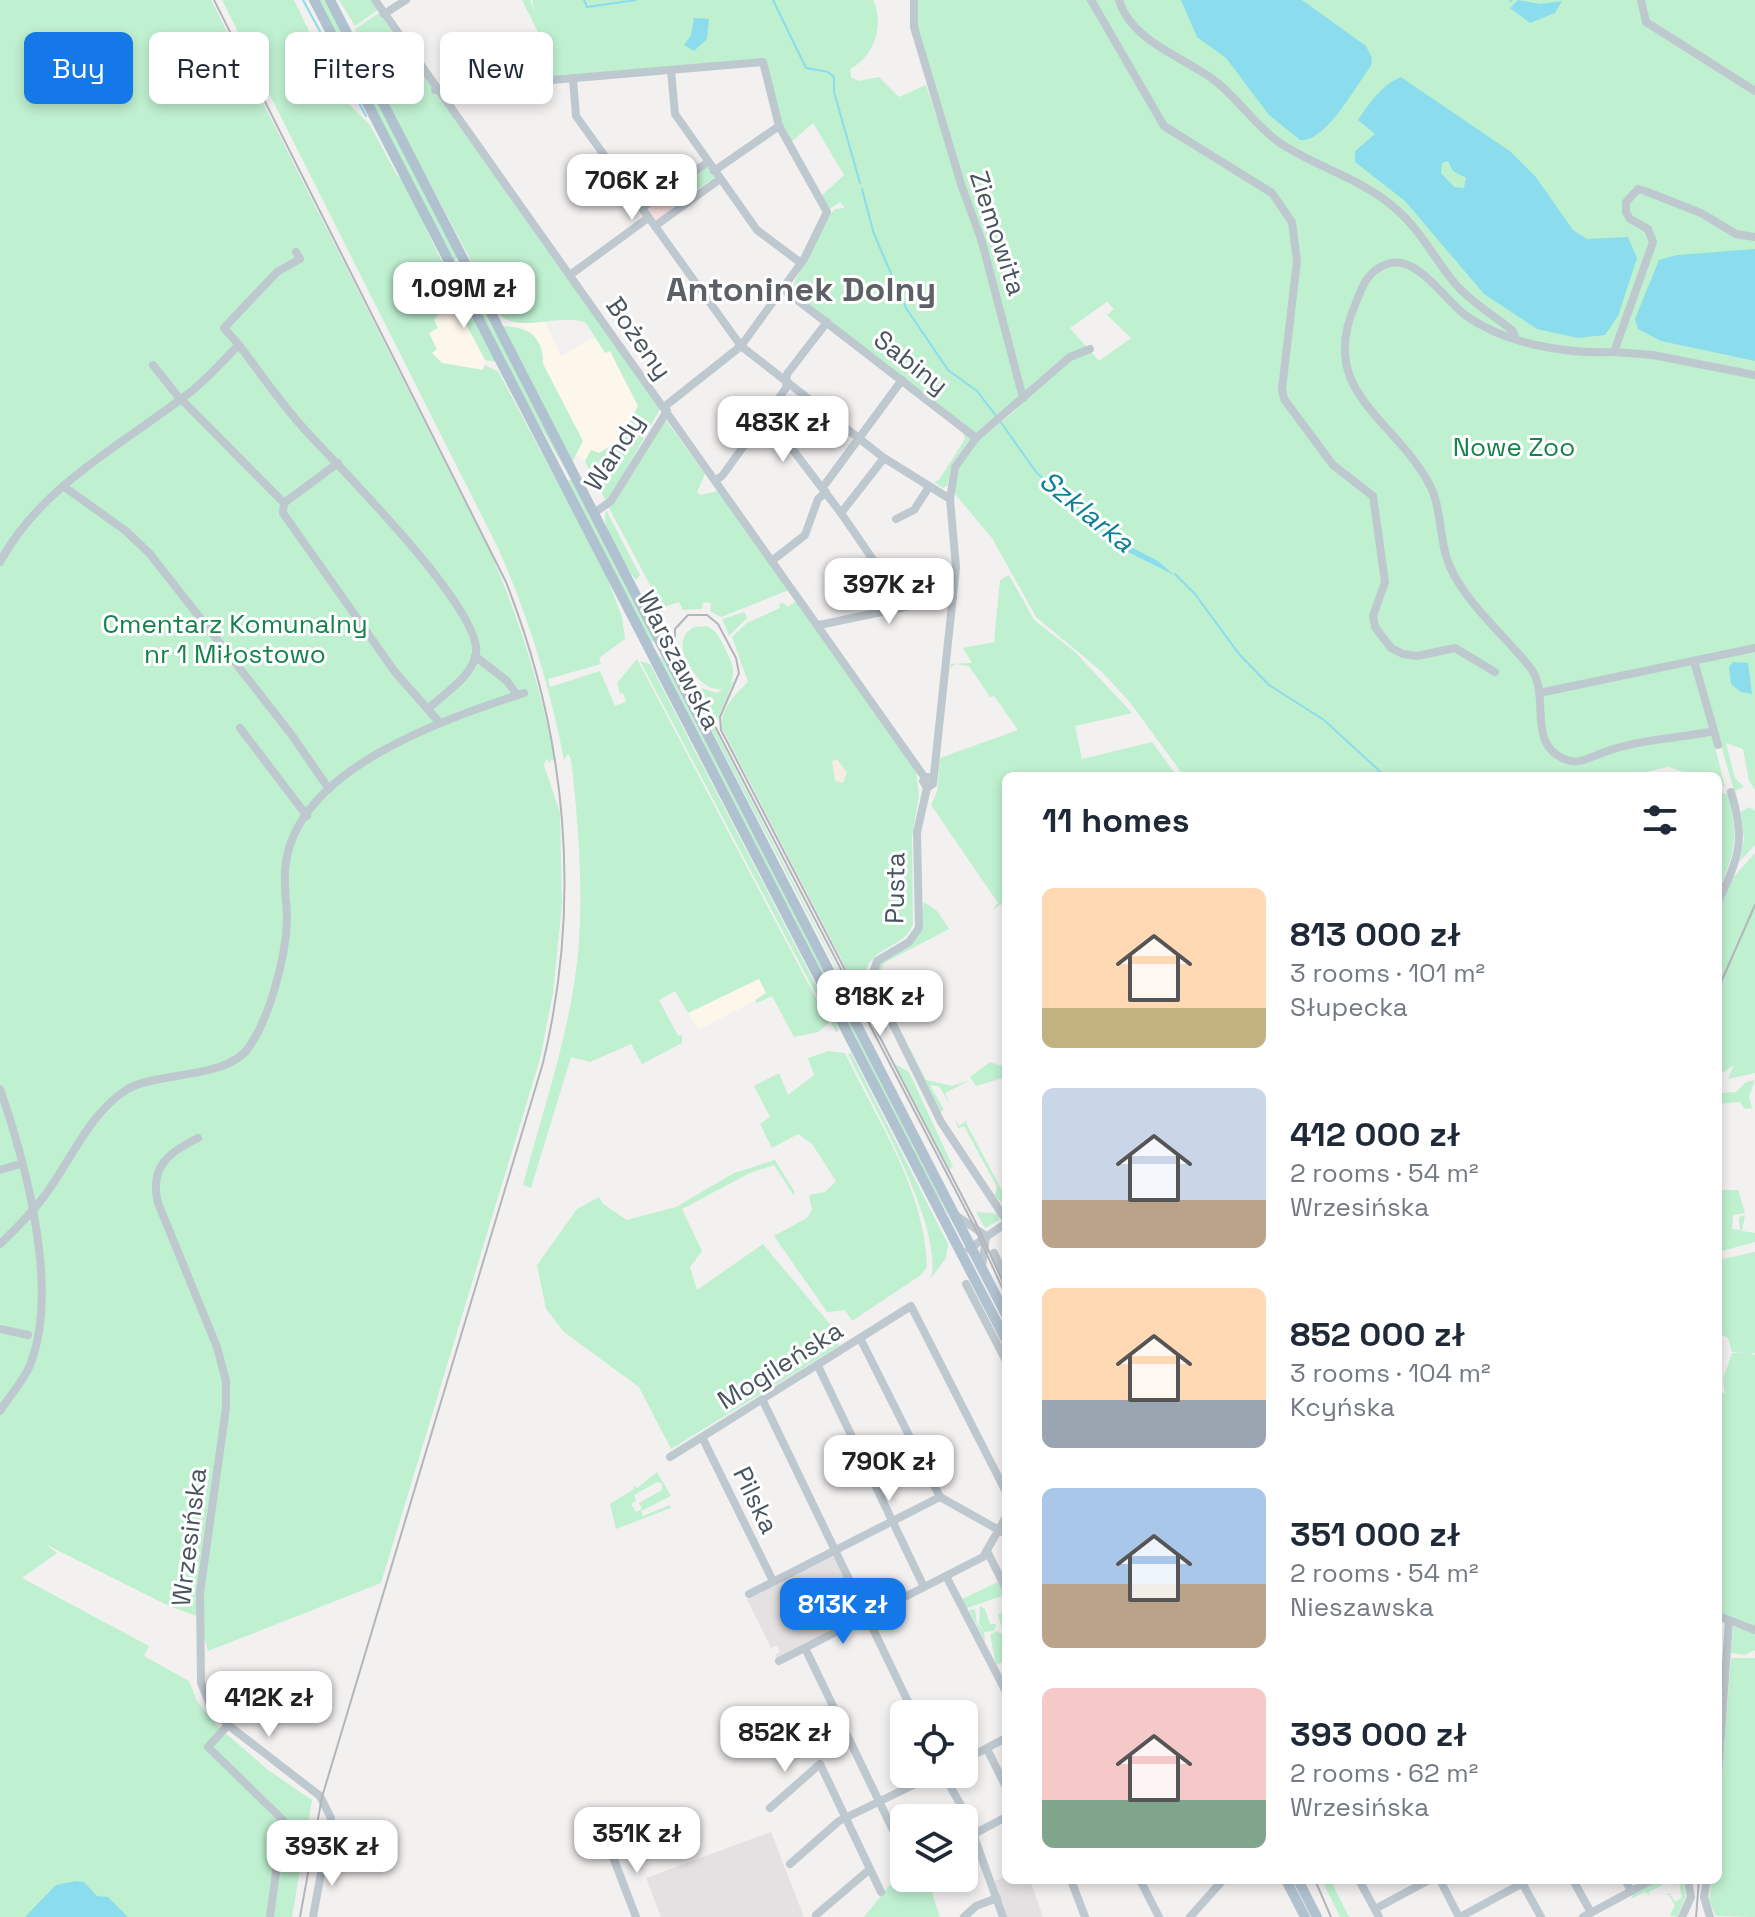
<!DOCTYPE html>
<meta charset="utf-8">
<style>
:root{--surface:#fff;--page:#f6f6f7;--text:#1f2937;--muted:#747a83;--accent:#1578e8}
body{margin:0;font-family:"Space Grotesk",sans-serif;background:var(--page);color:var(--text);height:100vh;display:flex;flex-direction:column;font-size:30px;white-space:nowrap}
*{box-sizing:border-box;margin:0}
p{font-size:26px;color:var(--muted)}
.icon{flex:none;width:44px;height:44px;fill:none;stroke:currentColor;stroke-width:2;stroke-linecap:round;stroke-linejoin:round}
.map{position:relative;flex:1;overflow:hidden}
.sheet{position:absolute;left:1002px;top:772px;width:720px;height:1112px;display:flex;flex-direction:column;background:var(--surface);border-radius:12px;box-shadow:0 4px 12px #0003}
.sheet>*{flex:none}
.banner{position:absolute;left:24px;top:32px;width:760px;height:72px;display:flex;gap:16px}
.controls{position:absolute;left:890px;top:1700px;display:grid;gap:16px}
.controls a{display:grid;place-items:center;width:88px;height:88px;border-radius:12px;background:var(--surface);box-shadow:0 4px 12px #0003;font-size:40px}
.price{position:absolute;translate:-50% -68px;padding:0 18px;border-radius:16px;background:#fff;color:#222;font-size:26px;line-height:52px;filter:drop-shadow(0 2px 4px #0008)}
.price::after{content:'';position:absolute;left:50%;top:48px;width:24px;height:18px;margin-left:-12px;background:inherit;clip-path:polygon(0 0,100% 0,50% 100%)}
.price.current{background:var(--accent);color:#fff}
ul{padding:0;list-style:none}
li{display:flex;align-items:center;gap:24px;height:200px;padding:0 40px}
li span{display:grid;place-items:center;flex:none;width:224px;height:160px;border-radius:12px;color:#555}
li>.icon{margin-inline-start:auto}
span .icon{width:96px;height:96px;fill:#fffc;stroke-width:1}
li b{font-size:34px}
h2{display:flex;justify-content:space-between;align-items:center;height:96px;padding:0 40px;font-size:34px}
.tag{padding:0 28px;border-radius:12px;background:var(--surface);box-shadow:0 4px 12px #0003;font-size:28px;line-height:72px}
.tag.current{background:var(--accent);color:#fff}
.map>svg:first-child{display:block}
.commercial{fill:#fdf7eb}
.education{fill:#e4e1e3}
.medical{fill:#fce3e2}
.green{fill:#bff0d0;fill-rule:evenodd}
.sand{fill:#f4ede1}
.water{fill:#8bddee;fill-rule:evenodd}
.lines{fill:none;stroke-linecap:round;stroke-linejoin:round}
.stream{stroke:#8bddee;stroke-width:2}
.minor{stroke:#bec8cf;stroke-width:8}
.major{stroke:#b0c1cf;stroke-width:10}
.tram{stroke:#b2b6bb;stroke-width:2}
.rail{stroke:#b2b6bb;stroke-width:2}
.labels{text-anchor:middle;stroke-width:6;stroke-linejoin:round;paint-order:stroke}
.street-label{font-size:26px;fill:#48545e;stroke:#fff}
.park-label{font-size:26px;fill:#158349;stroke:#fff}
.water-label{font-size:28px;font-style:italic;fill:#0a7f98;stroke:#fff}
.district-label{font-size:34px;font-weight:bold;fill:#5d6166;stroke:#fff}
</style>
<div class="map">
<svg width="1755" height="1917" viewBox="0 0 1755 1917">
<rect width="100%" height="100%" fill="#f3f0f0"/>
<!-- commercial -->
<g class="commercial">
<polygon points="438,279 445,283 485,360 484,370 442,363 431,352 419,313"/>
<polygon points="544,320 561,356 597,336 610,351 638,406 619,441 599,453 591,450 585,461 576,455 582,441 543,364 544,354 534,334 523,327 512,326 513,321"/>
<polygon points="762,974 771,992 698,1030 674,988"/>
</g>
<!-- education -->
<g class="education">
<polygon points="831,1556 835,1558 861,1611 859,1616 776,1659 775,1655 780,1652 777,1645 771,1648 747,1599"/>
<polygon points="771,1832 804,1917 661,1917 646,1878"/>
<polygon points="1006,1877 1006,1880 1030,1880 1043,1917 1007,1917 994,1881"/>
</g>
<!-- medical -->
<circle class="medical" cx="661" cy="209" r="11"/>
<!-- green -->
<g class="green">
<path d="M0,0h211l280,554c30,69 50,135 64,208l-4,-3 -1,4 -4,-4 -2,6 16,48 2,91 -9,89 -13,66 -159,524 -173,68 -9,-34 -30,-11 -124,-62 12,9 -35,25 127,68 -5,10 45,25 8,20 17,22 54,47 44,30 -20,117h-292z"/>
<path d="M222,0h72l46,95 30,30 28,52 3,-1 41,86 -1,45 -6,-2 -2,5 6,3 -5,7 4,8 -9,5 8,16 -5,4 10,10 41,7 1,-5 14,6 107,201 17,45 3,22 -26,19 2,6 -53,15 2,8 50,-16 15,35 11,-4 -3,-9 -3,1 -3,-11 20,-24 192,364 -11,9 -24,5 -22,-41 -15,7 -2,-3 11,-7 -7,-14 -71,34 -13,-22 -16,9 19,36 4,-1v8l-40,21 -11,-20 -41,18 -19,-5 -40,131 -8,-3c21,-80 50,-160 56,-243 4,-61 -1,-123 -8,-183l-3,-5 -4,6c-14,-73 -35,-141 -65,-210z"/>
<polygon points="318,0 325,0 459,257 452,261"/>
<polygon points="339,0 372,0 379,9 355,26"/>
<path d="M522,0h8l5,12 -3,-12h341c12,25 1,57 -23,69l1,8 7,4 21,-4 20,20 27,-12 66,198 28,113 -45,37 -185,-142 39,-75 6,-7 10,-1 -5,-6 -10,7 -10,-12 24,-22 -31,-52 -24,21 -9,-18 -15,-64 -220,15 -3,-37z"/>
<path d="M916,0h839v790l-6,-9 -6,-32 -17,-6 9,35 9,9 -10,4 -13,-46 -6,2 10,40 -7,-3v-8h-22l-28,-9 -39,9h-445l-55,-75 -28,-30 -65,-54 -44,-79 -37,-44c1,-52 38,-58 67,-91l-106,-376zM1107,302l7,7 -7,6 24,23 -32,23 -29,-33z"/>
<path d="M379,13l281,396 -51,91 -3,1 -21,-40 6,-11 8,3 20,-12 19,-35 -28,-55 -5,2 -19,-30c-26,-11 -64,11 -86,-8l-134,-252 -11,-34z"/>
<polygon points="706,168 710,168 715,177 681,201 675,192"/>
<polygon points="458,269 512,360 566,471 515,382"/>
<polygon points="451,273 497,362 485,360 445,284"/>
<path d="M502,326c27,1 41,10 41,38l40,77 -11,21z"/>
<polygon points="665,419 705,474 697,492 700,495 718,491 789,590 721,617 710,611 711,603 703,602 702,609 683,610 679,602 664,607 662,613 657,598 608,506"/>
<polygon points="963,432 970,439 952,464 947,486 943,488 934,482 939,480 965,439"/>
<polygon points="573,478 655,637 651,646 566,482"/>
<path d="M606,510l34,65 -4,5c-12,-16 -36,-50 -30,-70z"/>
<polygon points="1009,575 1034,620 1074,651 1132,713 1075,726 1082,759 1152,742 1177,776 1006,776 1006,902 993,909 998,903 931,805 937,792 940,758 1018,730 994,696 990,697 969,666 955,664 950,668 951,664 972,663 963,648 994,642 1000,580"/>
<path d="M797,601l119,168 3,26 -7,41 1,89c-5,11 -12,15 -22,21 -45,22 -21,50 -4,83l-4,2 -2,-4 -4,1 -155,-300c-2,-19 15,-36 26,-46l-16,-45 15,-14 33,-15 -1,-4 5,-1 3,4z"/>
<polygon points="744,612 747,618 729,636 722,619"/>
<polygon points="666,624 667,643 691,689 694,688 868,1029 658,628"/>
<path d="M706,626c13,5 16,17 22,29 18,33 -17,53 -40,8 -6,-11 -8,-18 -2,-30l8,-6z"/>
<polygon points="656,654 663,659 961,1237 920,1166"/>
<polygon points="640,661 650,664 839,1030 836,1032"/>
<polygon points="734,680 717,721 715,722 701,688 717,693"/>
<path d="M1718,791l10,4c11,41 7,58 -10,96z"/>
<polygon points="1749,807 1755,811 1755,845 1740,861 1744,839 1741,812"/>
<polygon points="1755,853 1755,1073 1728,1079 1734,1065 1718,1076 1718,909 1730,881"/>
<polygon points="924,902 937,911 949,929 884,963 879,973 881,992 926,1080 952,1086 970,1080 945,1093 951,1106 939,1086 930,1085 944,1110 940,1112 874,979 881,961 918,937"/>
<path d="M828,1051l17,2c32,68 80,136 82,214l-6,8 -69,46 -7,-11 -18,2 -53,-76 33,-18 5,-8 -3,-15 16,-3 11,-11 -24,-37 -14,-10 -26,14 -12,-24 10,-7 -16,-31 25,-13 9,22 26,-20 -6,-17z"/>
<path d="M851,1053l97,191 -2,14 -15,20c13,-51 -59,-174 -83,-224z"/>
<polygon points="990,1062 1002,1066 1003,1078 976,1086 970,1077"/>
<polygon points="895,1064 909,1072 953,1167 949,1169"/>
<polygon points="1755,1080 1749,1097 1752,1108 1745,1109 1740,1102 1718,1104 1719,1093 1736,1092 1746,1082"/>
<polygon points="955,1118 959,1126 968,1120 966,1123 1006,1198 1006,1207 995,1196 997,1187 964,1126 958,1128"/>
<polygon points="775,1160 794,1191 794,1196 774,1165 750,1173 682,1209 702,1251 690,1267 697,1290 763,1244 839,1335 839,1346 671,1449 639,1387 564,1332 546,1309 537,1265 577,1209 599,1197 603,1204 627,1220 676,1207 734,1173"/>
<polygon points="1718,1190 1738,1190 1745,1213 1733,1215 1732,1229 1740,1230 1739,1217 1745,1215 1742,1231 1755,1233 1755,1242 1718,1252"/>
<polygon points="976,1212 999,1214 999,1220 985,1228"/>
<polygon points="1755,1252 1755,1353 1732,1352 1728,1338 1718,1333 1718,1260"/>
<polygon points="1748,1352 1755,1355 1755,1628 1718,1613 1718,1391 1725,1394 1723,1379 1732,1353"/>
<path d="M657,1472l14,24 -30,15 2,5 27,-11 1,3 -55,21 -6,-25 24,-15 -1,-4 4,3zM657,1482l5,2v6l-23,13 3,6 -6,3 -5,-8 5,-3 -2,-6z"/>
<polygon points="998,1582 1004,1593 1002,1596 967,1608 962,1599"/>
<polygon points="980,1606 985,1609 990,1624 996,1624 994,1631 984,1632 985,1642 969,1610 975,1609 977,1624 984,1631 979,1624"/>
<polygon points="1006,1610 1006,1660 996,1665 990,1635 996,1631 1004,1635 998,1615"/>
<polygon points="1733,1627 1755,1632 1755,1650 1745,1655 1731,1653"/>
<polygon points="1731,1658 1755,1658 1755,1917 1716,1916 1709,1900 1712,1880 1718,1880 1721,1841 1718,1830"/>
<polygon points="904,1867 904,1878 927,1878 940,1917 864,1917"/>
<polygon points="1322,1880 1341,1880 1333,1885 1349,1917 1340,1917"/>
<polygon points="1659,1880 1683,1880 1686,1896 1677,1917 1670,1915 1675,1906 1669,1895 1665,1895 1674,1892 1670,1894 1675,1902 1682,1898 1679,1883 1674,1885 1671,1880 1649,1892 1650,1896 1645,1892 1631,1899 1633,1894"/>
</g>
<!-- sand -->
<polygon class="sand" points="837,759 847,772 843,783 835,781 832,761"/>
<!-- water -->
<g class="water">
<path d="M1181,0h121l64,46 6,12 -1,8c-15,19 -45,77 -71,74l-31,-25 -43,-57 -29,-21z"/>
<polygon points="1518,0 1540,4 1562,1 1555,13 1530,23 1510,8"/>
<polygon points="694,18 709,19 707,39 694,51 684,45 691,35"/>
<path d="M1401,77l110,75 24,24 38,54 14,9 41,-2 9,21 -19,58 -13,19 -27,3 -41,-9 -53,-35 -79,-93 -50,-39v-11l20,-17 -17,-14c11,-16 23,-35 43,-43zM1448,161l5,10 13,7 -2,10 -10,-1 -13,-14 1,-10z"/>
<polygon points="1755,249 1755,361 1661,341 1638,329 1635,319 1659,260 1677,255"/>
<polygon points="1104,533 1158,561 1174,575 1126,551"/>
<polygon points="1733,662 1748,663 1752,694 1741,692 1731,684 1729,667"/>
<polygon points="76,1881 84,1882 97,1896 108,1897 128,1917 25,1917 56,1885"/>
</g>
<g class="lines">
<!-- stream -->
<g class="stream">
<polyline points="303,0 366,116"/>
<polyline points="584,0 587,7 636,0"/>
<polyline points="773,0 806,68 828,72 834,77 834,92 860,183"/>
<polyline points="1510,0 1511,1"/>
<polyline points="862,189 874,234 906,308 948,370 977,391 996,416"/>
<polyline points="1000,421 1036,472 1104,532"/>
<polyline points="1175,574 1195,594 1239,654 1269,685 1324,720 1385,776"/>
</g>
<!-- minor -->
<g class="minor">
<polyline points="375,0 925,778"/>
<polyline points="914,0 914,27 961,184 982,242 1023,398"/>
<polyline points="1091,0 1164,126 1272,193 1292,222 1297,261 1282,389 1284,399 1333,465 1373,496 1385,582 1373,616 1375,627 1391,648 1403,654 1417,656 1455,648 1495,672"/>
<path d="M1119,0c12,41 63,56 95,80 24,18 40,45 66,63 36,24 83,36 116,66 24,21 37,47 56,71 16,20 41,35 61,51l2,6"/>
<polyline points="1641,0 1646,22 1755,91"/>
<polyline points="384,14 406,0"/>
<polyline points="671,70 675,114 757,230 801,263"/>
<polyline points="573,78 576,116 741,346 884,458 950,499"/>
<polyline points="435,90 763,62 779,126 827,212 804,259 741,346 664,407"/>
<polyline points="714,171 779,126"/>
<polyline points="642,208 708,162"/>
<polyline points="655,226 720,179"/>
<polyline points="1755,237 1736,234 1701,213 1645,191 1638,189 1626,202 1626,212 1630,219 1648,229 1653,242 1614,352 1653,355 1755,375"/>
<polyline points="570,275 648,218"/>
<polyline points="783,289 976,438"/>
<polyline points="239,345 224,328 277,272 300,259 296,252"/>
<path d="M1614,352c-48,2 -110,-8 -150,-38 -21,-16 -47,-60 -77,-50 -20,7 -25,23 -32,41 -37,85 35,111 72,175 17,28 10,58 23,87 17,37 54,68 79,99 23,27 -3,74 33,92 15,8 26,0 40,-5 36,-14 74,-14 112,-22"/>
<polyline points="153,365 176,394 284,503"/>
<polyline points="761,423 793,450 841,513 887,580 893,609"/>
<polyline points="338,463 284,503 283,513 395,672 439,722"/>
<polyline points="716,480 722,476 786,388 787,374 827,322"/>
<polyline points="63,486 126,531 150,554 291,734 329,789"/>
<polyline points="823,487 902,380"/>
<polyline points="594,513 611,501 667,411"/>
<polyline points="841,513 884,458"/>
<polyline points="896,519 914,510 929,487"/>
<polyline points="773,560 805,535 818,499 826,492"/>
<path d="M0,562c41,-76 120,-116 185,-166 20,-14 36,-34 54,-51 22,29 43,60 68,87 32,35 175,177 169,221 -3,23 -31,40 -47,55"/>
<polyline points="819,625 953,597"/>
<polyline points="475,656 507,681 517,695"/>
<polyline points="1694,661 1718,745"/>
<polyline points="1539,693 1755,648"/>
<polyline points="240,728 307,816"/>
<polyline points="932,778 927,777 923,781 927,788 917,832 919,928 909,942 877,961 871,980 941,1122 1006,1220"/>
<polyline points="927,788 933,784 956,567 950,499 955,467 976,438 1070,357 1090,349"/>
<path d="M1718,902c21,-45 28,-62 13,-110"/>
<path d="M0,1089c26,75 60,201 30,276 -6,16 -21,31 -30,46"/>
<path d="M198,1138c-29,14 -49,29 -40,65l59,144 9,34v27l-26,185 1,90 8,19 19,23 92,71 11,22 -18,99"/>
<polyline points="0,1170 20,1164"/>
<polyline points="954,1214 986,1236"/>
<path d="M0,1244c19,-18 38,-37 52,-59 22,-32 40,-73 74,-95 30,-19 101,-10 123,-43 21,-30 37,-91 38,-127 0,-16 -3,-32 -2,-48 5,-102 160,-153 239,-179"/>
<polyline points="969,1249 1006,1223"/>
<polyline points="994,1253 1006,1279"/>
<polyline points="982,1267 986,1237"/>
<polyline points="966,1284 1006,1361"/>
<polyline points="0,1329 28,1335"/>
<polyline points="860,1338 940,1497"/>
<polyline points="818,1366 924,1587"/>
<polyline points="763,1401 914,1714"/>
<polyline points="702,1437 773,1581"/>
<polyline points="670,1457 911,1306 1006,1492"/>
<polyline points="988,1553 1006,1589"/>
<polyline points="946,1576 1006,1692"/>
<polyline points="749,1594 940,1497 1006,1534"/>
<polyline points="1718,1616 1755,1630"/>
<polyline points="805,1648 904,1853"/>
<polyline points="779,1661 983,1557 1006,1517"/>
<polyline points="228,1725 208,1747 283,1820 270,1917"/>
<polyline points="988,1751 1006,1787"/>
<polyline points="964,1760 1006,1738"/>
<polyline points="943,1774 966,1814 1003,1917"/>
<polyline points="1718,1776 1729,1621"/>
<polyline points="770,1808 820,1764 881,1892"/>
<polyline points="974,1834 1006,1817"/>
<polyline points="964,1843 975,1837"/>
<polyline points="608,1844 636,1917"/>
<polyline points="790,1864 839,1821 936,1774"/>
<polyline points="1071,1880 1085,1917"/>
<polyline points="1140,1880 1159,1917"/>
<polyline points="1359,1880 1379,1917"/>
<polyline points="1440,1880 1459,1917"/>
<polyline points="1573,1880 1589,1909"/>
<polyline points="1625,1880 1629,1887"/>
<polyline points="1707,1880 1704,1897 1710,1917"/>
<polyline points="1521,1881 1541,1917"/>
<polyline points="1375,1909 1429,1880"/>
<polyline points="816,1915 870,1869"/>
<polyline points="964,1917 976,1906 997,1898"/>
<polyline points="1190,1917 1223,1880"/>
<polyline points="1460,1917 1523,1883"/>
<polyline points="1583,1917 1652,1880"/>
<polyline points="1682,1917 1691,1897 1688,1880"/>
</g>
<!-- major -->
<g class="major">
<polyline points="314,0 1006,1340"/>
<polyline points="330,0 1006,1315"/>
<polyline points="1286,1880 1305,1917"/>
<polyline points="1298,1880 1317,1917"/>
</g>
<!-- tram -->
<g class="tram">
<polyline points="1006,1289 976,1223 721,730 720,717 739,673 736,658 718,624 707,615 688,615 675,629 675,649 973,1224 1006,1296"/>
<polyline points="1315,1880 1331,1917"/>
</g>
<!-- rail -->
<g class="rail">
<path d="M214,0l292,582c61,155 76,319 37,481l-221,734 -22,120"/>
<polyline points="1718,989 1755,905"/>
<polyline points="1696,1917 1699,1880"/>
</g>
</g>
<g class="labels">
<!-- street labels -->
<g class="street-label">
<text transform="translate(998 233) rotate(72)" y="9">Ziemowita</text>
<text transform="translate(639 338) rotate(55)" y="9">Bożeny</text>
<text transform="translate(911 362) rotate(38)" y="9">Sabiny</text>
<text transform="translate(614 452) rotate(-57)" y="9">Wandy</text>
<text transform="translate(679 660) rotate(63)" y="9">Warszawska</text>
<text transform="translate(895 888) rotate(-89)" y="9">Pusta</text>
<text transform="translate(780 1365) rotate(-32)" y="9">Mogileńska</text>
<text transform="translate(756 1500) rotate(64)" y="9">Pilska</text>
<text transform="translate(189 1537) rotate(-83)" y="9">Wrzesińska</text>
</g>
<!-- park labels -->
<g class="park-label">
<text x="1514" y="456">Nowe Zoo</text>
<text x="235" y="633">Cmentarz Komunalny<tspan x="235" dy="30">nr 1 Miłostowo</tspan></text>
</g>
<!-- water labels -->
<g class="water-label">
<text transform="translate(1087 511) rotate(39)" y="10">Szklarka</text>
</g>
<!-- district labels -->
<g class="district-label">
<text x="801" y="301">Antoninek Dolny</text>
</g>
</g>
</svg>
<div class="controls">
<a><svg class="icon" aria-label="locate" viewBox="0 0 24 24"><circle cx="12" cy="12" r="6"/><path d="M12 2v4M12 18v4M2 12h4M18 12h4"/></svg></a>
<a><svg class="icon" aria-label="layers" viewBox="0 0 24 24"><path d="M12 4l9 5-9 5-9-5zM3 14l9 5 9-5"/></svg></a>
</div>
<b class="price" style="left:632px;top:222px">706K zł</b>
<b class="price" style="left:464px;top:330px">1.09M zł</b>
<b class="price" style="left:783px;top:464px">483K zł</b>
<b class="price" style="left:889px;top:626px">397K zł</b>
<b class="price" style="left:880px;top:1038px">818K zł</b>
<b class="price" style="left:889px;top:1503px">790K zł</b>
<b class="price current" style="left:843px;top:1646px">813K zł</b>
<b class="price" style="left:269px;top:1739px">412K zł</b>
<b class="price" style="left:785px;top:1774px">852K zł</b>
<b class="price" style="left:637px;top:1875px">351K zł</b>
<b class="price" style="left:332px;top:1888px">393K zł</b>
<div class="banner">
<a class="tag current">Buy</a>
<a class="tag">Rent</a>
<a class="tag">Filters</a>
<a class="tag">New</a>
</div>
<section class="sheet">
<h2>11 homes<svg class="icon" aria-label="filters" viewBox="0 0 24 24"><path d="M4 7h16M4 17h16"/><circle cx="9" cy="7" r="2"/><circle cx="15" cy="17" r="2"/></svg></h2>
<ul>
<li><span style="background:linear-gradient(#ffd9b3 75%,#c2b280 0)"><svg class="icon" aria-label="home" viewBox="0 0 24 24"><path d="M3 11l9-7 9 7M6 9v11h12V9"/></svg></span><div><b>813 000 zł</b><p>3 rooms · 101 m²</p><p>Słupecka</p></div></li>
<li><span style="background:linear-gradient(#c9d6e8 70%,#b9a48a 0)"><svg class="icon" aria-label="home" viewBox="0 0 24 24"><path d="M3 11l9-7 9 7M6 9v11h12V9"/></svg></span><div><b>412 000 zł</b><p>2 rooms · 54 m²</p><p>Wrzesińska</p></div></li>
<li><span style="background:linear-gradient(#ffd9b3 70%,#9aa5b1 0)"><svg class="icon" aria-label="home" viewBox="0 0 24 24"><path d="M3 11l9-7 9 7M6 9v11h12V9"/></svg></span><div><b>852 000 zł</b><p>3 rooms · 104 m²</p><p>Kcyńska</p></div></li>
<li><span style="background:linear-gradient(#a9c7e8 60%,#b9a48a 0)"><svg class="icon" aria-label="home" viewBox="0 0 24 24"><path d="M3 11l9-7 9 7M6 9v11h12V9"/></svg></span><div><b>351 000 zł</b><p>2 rooms · 54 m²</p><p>Nieszawska</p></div></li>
<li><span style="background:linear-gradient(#f6c9c9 70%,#7fa58c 0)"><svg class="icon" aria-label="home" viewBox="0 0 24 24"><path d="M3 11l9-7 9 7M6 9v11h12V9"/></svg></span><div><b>393 000 zł</b><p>2 rooms · 62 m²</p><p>Wrzesińska</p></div></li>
</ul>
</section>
</div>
